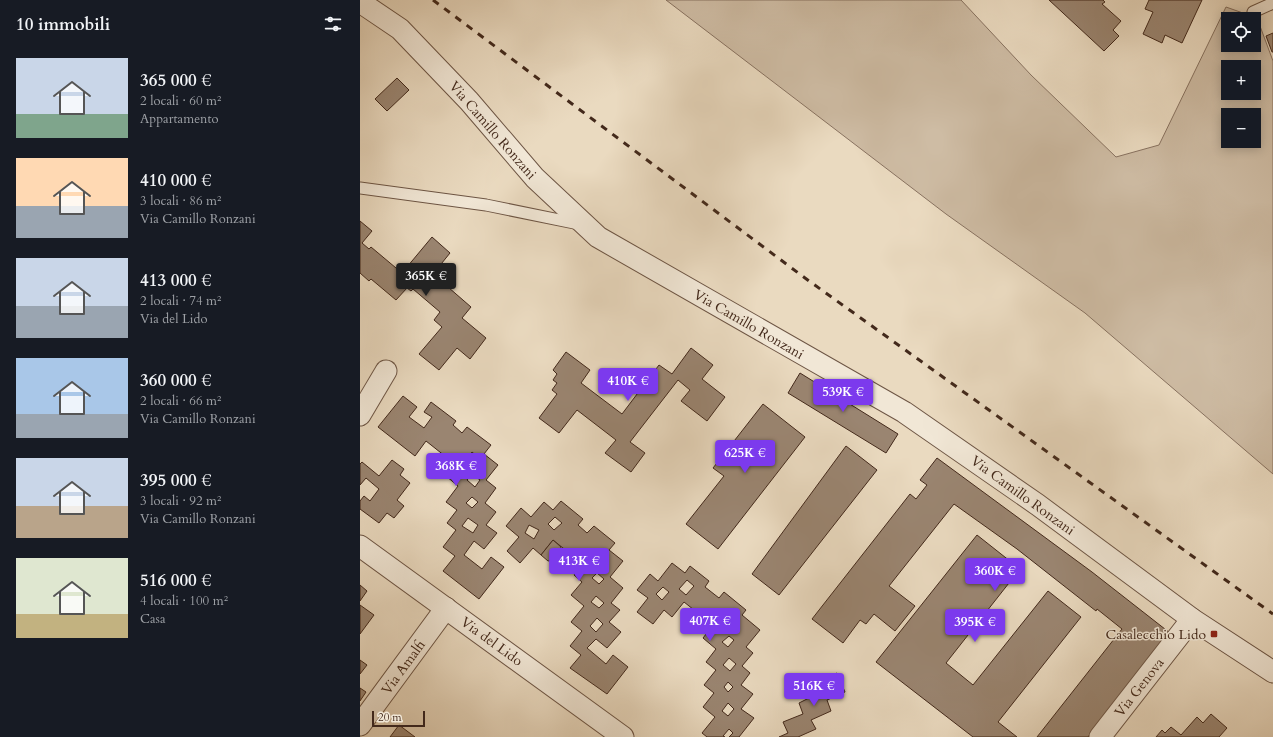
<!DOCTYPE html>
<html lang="it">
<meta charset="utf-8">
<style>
:root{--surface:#171b24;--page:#242831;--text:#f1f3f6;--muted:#9ea1a6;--accent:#7c3aed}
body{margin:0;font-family:Cardo,serif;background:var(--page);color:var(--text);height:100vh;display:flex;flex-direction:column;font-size:15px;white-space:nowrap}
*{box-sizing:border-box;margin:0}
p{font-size:13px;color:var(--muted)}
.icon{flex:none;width:22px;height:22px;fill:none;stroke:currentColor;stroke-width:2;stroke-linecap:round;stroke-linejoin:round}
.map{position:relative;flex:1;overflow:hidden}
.panel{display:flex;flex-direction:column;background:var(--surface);width:360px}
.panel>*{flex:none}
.tools{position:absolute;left:861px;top:12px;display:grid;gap:8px}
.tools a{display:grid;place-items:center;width:40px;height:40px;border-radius:0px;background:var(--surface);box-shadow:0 2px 10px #0003;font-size:20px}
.scale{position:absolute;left:12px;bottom:10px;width:53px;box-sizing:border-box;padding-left:4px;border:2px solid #43291b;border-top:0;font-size:11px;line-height:14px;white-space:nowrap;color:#43291b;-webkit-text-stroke:3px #f1e7d6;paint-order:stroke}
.price{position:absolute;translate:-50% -34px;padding:0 9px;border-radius:4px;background:var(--accent);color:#fff;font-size:13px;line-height:26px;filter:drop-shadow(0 1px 2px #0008)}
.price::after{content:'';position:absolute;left:50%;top:24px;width:12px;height:9px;margin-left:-6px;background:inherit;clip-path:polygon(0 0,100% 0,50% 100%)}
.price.selected{background:#222;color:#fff}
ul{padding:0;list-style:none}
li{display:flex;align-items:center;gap:12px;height:100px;padding:0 16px}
li span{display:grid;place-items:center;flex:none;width:112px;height:80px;border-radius:0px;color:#555}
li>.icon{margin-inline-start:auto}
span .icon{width:48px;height:48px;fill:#fffc;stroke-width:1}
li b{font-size:17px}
h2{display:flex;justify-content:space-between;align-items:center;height:48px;padding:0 16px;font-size:17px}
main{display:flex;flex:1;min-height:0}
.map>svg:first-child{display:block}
.green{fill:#cebca4;stroke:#887260;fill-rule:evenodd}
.building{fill:#9a8571;stroke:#43291b;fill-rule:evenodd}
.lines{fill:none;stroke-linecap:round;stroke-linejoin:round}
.lane-casing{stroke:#6d5544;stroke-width:13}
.street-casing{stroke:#6d5544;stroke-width:23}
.lane{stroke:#f1e7d6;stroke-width:11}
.street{stroke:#f1e7d6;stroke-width:21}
.rail{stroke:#43291b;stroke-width:3;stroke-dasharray:7 7;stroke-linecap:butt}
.poi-dot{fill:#8f2418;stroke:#f1e7d6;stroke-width:1.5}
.labels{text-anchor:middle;stroke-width:3;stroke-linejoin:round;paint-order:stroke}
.street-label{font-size:14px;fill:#43291b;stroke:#f1e7d6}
.poi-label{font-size:14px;fill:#43291b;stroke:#f1e7d6;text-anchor:end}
</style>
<main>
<section class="panel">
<h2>10 immobili<svg class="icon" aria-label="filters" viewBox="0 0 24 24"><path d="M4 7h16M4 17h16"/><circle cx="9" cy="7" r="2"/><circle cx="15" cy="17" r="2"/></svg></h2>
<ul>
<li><span style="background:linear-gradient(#c9d6e8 70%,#7fa58c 0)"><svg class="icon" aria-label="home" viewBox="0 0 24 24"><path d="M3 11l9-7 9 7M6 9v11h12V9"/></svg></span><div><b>365 000 €</b><p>2 locali · 60 m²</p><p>Appartamento</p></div></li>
<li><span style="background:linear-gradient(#ffd9b3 60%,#9aa5b1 0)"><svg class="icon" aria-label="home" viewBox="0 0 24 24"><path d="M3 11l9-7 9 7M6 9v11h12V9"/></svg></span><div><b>410 000 €</b><p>3 locali · 86 m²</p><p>Via Camillo Ronzani</p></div></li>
<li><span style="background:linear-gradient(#c9d6e8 60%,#9aa5b1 0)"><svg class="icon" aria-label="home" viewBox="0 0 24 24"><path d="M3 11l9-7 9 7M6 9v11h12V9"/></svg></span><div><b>413 000 €</b><p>2 locali · 74 m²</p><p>Via del Lido</p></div></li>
<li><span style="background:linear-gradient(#a9c7e8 70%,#9aa5b1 0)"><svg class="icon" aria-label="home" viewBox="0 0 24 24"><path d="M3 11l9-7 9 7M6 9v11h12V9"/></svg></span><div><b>360 000 €</b><p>2 locali · 66 m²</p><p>Via Camillo Ronzani</p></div></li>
<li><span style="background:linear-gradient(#c9d6e8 60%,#b9a48a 0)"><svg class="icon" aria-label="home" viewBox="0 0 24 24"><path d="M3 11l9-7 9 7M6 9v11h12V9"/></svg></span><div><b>395 000 €</b><p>3 locali · 92 m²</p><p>Via Camillo Ronzani</p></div></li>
<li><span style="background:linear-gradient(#dfe7d0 70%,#c2b280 0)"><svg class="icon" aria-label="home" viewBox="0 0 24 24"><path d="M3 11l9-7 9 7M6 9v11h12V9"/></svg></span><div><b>516 000 €</b><p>4 locali · 100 m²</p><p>Casa</p></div></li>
</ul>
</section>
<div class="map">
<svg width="913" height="737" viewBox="0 0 913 737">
<rect width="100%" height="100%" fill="#eadac0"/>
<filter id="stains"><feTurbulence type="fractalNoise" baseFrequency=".005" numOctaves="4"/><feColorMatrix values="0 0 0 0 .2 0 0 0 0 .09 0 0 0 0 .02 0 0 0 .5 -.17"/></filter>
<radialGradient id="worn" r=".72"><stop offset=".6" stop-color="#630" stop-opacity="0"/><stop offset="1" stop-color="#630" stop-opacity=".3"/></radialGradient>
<!-- green -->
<path class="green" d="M306,0h295l70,75 85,82 43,-12 67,-138 31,11 16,43v413l-188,-161 -139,-99zM868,19h26v26h-26zM868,67h26v26h-26zM868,115h26v26h-26z"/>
<!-- building -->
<g class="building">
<polygon points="689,0 743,0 745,2 742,4 761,21 753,30 759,36 744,51"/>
<polygon points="789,0 842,0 822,43 805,35 802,43 783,34 793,12 785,9"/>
<polygon points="913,33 913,52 912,52 906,36"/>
<polygon points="37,78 49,90 27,111 15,99"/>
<polygon points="0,221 12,231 2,243 9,249 11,247 42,273 72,237 90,253 73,274 111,307 102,318 126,338 110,359 97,348 79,370 59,354 82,327 74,320 80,312 53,289 51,291 47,288 36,300 11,279 9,281 0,273"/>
<polygon points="331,348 353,365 342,379 365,397 347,421 321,401 330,390 318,380 270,442 285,453 271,472 245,453 256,440 217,410 199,433 179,418 197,394 192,390 197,383 193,380 197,374 193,370 206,352 230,370 221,383 262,414 299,365 312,374"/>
<polygon points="440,373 538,434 526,453 428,393"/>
<path d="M43,396l14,11 -8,10 15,11 8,-11 -8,-5 7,-10 25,19 -3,4 9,8 5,-6 24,18 -7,9 14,11 -12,15 10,8 -11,15 11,9 -10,13 11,8 -13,16 -10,-8 -10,14 18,14 9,-12 13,10 -25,32 -36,-28 12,-15 -12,-9 13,-17 -9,-7 10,-13 -11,-8 12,-16 -12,-10 9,-12 -29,-23 -11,15 -37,-29zM112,452l7,6 -5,6 -7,-6zM112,474l8,6 -5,7 -8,-7zM112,497l6,5 -6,6 -6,-5zM108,518l10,7 -5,8 -11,-7z"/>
<polygon points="403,404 445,437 358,549 326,524 364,476 353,468"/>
<polygon points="486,446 517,470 419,595 392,574"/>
<polygon points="577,458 732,572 810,633 728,737 677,737 762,629 737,609 736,611 657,549 594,504 529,586 555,606 535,631 514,614 506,624 500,620 483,643 452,619 550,494 556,499 567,485 560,480"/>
<polygon points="32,460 44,469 40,475 50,483 37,500 44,506 34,518 27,513 19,523 0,509 0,501 4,496 10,501 19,489 6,478 0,485 0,464 2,462 19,476"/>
<path d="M201,501l22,18 -5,6 9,8 7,-7 21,17 -6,7 14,11 -13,16 13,11 -12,15 9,7 -11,12 12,10 -14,16 -11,-9 -9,9 19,16 7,-9 15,12 -21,27 -37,-26 11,-13 -11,-9 12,-15 -11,-9 13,-16 -13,-11 11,-13 -8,-7 9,-11 -30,-24 -12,15 -8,-7 -13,15 -13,-12 12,-14 -13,-11 15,-18 10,9 13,-15 9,8zM195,517l7,6 -8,7 -6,-6zM169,525l10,5 -5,9 -9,-6zM237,552l7,6 -6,7 -7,-7zM237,573l7,6 -5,5 -7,-6zM236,596l8,7 -5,5 -8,-6zM237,618l6,6 -7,8 -6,-6z"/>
<polygon points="617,535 660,569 586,663 613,685 688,591 721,617 638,722 657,737 613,737 516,662"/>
<polygon points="193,540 201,547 200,554 195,560 188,561 181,555"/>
<path d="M312,563l13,10 5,-7 19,15 -4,6 14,11 5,-6 22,18 -4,5 18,15 -14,17 7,6 -11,13 8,7 -9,12 12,9 -12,15 13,9 -15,19h-10l4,-4 -4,-4 -6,7 2,1h-18l-5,-4 13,-16 -12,-10 11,-14 -10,-8 12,-15 -10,-8 10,-13 -13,-11 10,-13 -29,-23 -12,15 -8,-7 -11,14 -16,-12 11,-14 -11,-8 13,-16 8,7zM327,580l7,6 -8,9 -7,-6zM303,587l6,5 -7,8 -6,-6zM368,613l8,5 -6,10 -8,-6zM369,636l5,4 -6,7 -6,-5zM369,658l7,6 -6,7 -7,-6zM368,682l5,5 -5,5 -4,-5zM368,703l6,6 -6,7 -6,-5z"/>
<polygon points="0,585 7,591 0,601"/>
<polygon points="0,605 14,615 0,634"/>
<polygon points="0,660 7,665 0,674"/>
<polygon points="477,673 485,692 467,700 471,711 451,720 456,729 438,737 419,737 428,733 423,722 443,714 439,703 457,694 453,684"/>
<polygon points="0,688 6,692 0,701"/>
<polygon points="851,714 867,728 859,737 796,737 802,730 805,733 811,727 821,735 837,717 843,723"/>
<polygon points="39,725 55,737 30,737"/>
</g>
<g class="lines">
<defs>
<g id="lane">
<polyline points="893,12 913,3"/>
<polyline points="0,188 126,205 219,224"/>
</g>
<g id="street">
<polyline points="0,2 40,29 109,101 175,178 238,237 544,412 678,505 832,619 913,672"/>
<polyline points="0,415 26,371"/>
<polyline points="0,546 263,737"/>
<polyline points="0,725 86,608"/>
<polyline points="740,737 832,619"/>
</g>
</defs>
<!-- lane casing -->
<use href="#lane" class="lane-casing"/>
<!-- street casing -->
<use href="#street" class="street-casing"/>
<!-- lane -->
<use href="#lane" class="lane"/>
<!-- street -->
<use href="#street" class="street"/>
<!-- rail -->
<polyline class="rail" points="73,0 445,278 913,614"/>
</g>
<!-- markers -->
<rect class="poi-dot" x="850" y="630" width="8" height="8" rx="2"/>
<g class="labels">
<!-- street labels -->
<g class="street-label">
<text transform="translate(133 130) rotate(49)" y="5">Via Camillo Ronzani</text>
<text transform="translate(389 324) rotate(30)" y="5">Via Camillo Ronzani</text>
<text transform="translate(663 495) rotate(36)" y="5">Via Camillo Ronzani</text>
<text transform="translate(132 641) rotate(36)" y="5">Via del Lido</text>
<text transform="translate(43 667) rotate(-54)" y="5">Via Amalfi</text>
<text transform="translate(779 687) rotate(-52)" y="5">Via Genova</text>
</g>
<!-- poi labels -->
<g class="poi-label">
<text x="846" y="639">Casalecchio Lido</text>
</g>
</g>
<rect width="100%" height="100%" filter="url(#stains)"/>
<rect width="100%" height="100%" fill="url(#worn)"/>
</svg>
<div class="tools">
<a><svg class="icon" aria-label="locate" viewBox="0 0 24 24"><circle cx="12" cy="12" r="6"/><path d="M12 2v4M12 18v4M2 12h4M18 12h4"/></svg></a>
<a>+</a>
<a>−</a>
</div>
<div class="scale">20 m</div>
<b class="price selected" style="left:66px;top:297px">365K €</b>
<b class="price" style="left:268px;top:402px">410K €</b>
<b class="price" style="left:483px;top:413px">539K €</b>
<b class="price" style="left:385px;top:474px">625K €</b>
<b class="price" style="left:96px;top:487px">368K €</b>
<b class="price" style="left:219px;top:582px">413K €</b>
<b class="price" style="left:635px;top:592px">360K €</b>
<b class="price" style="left:350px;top:642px">407K €</b>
<b class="price" style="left:615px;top:643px">395K €</b>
<b class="price" style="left:454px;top:707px">516K €</b>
</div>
</main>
